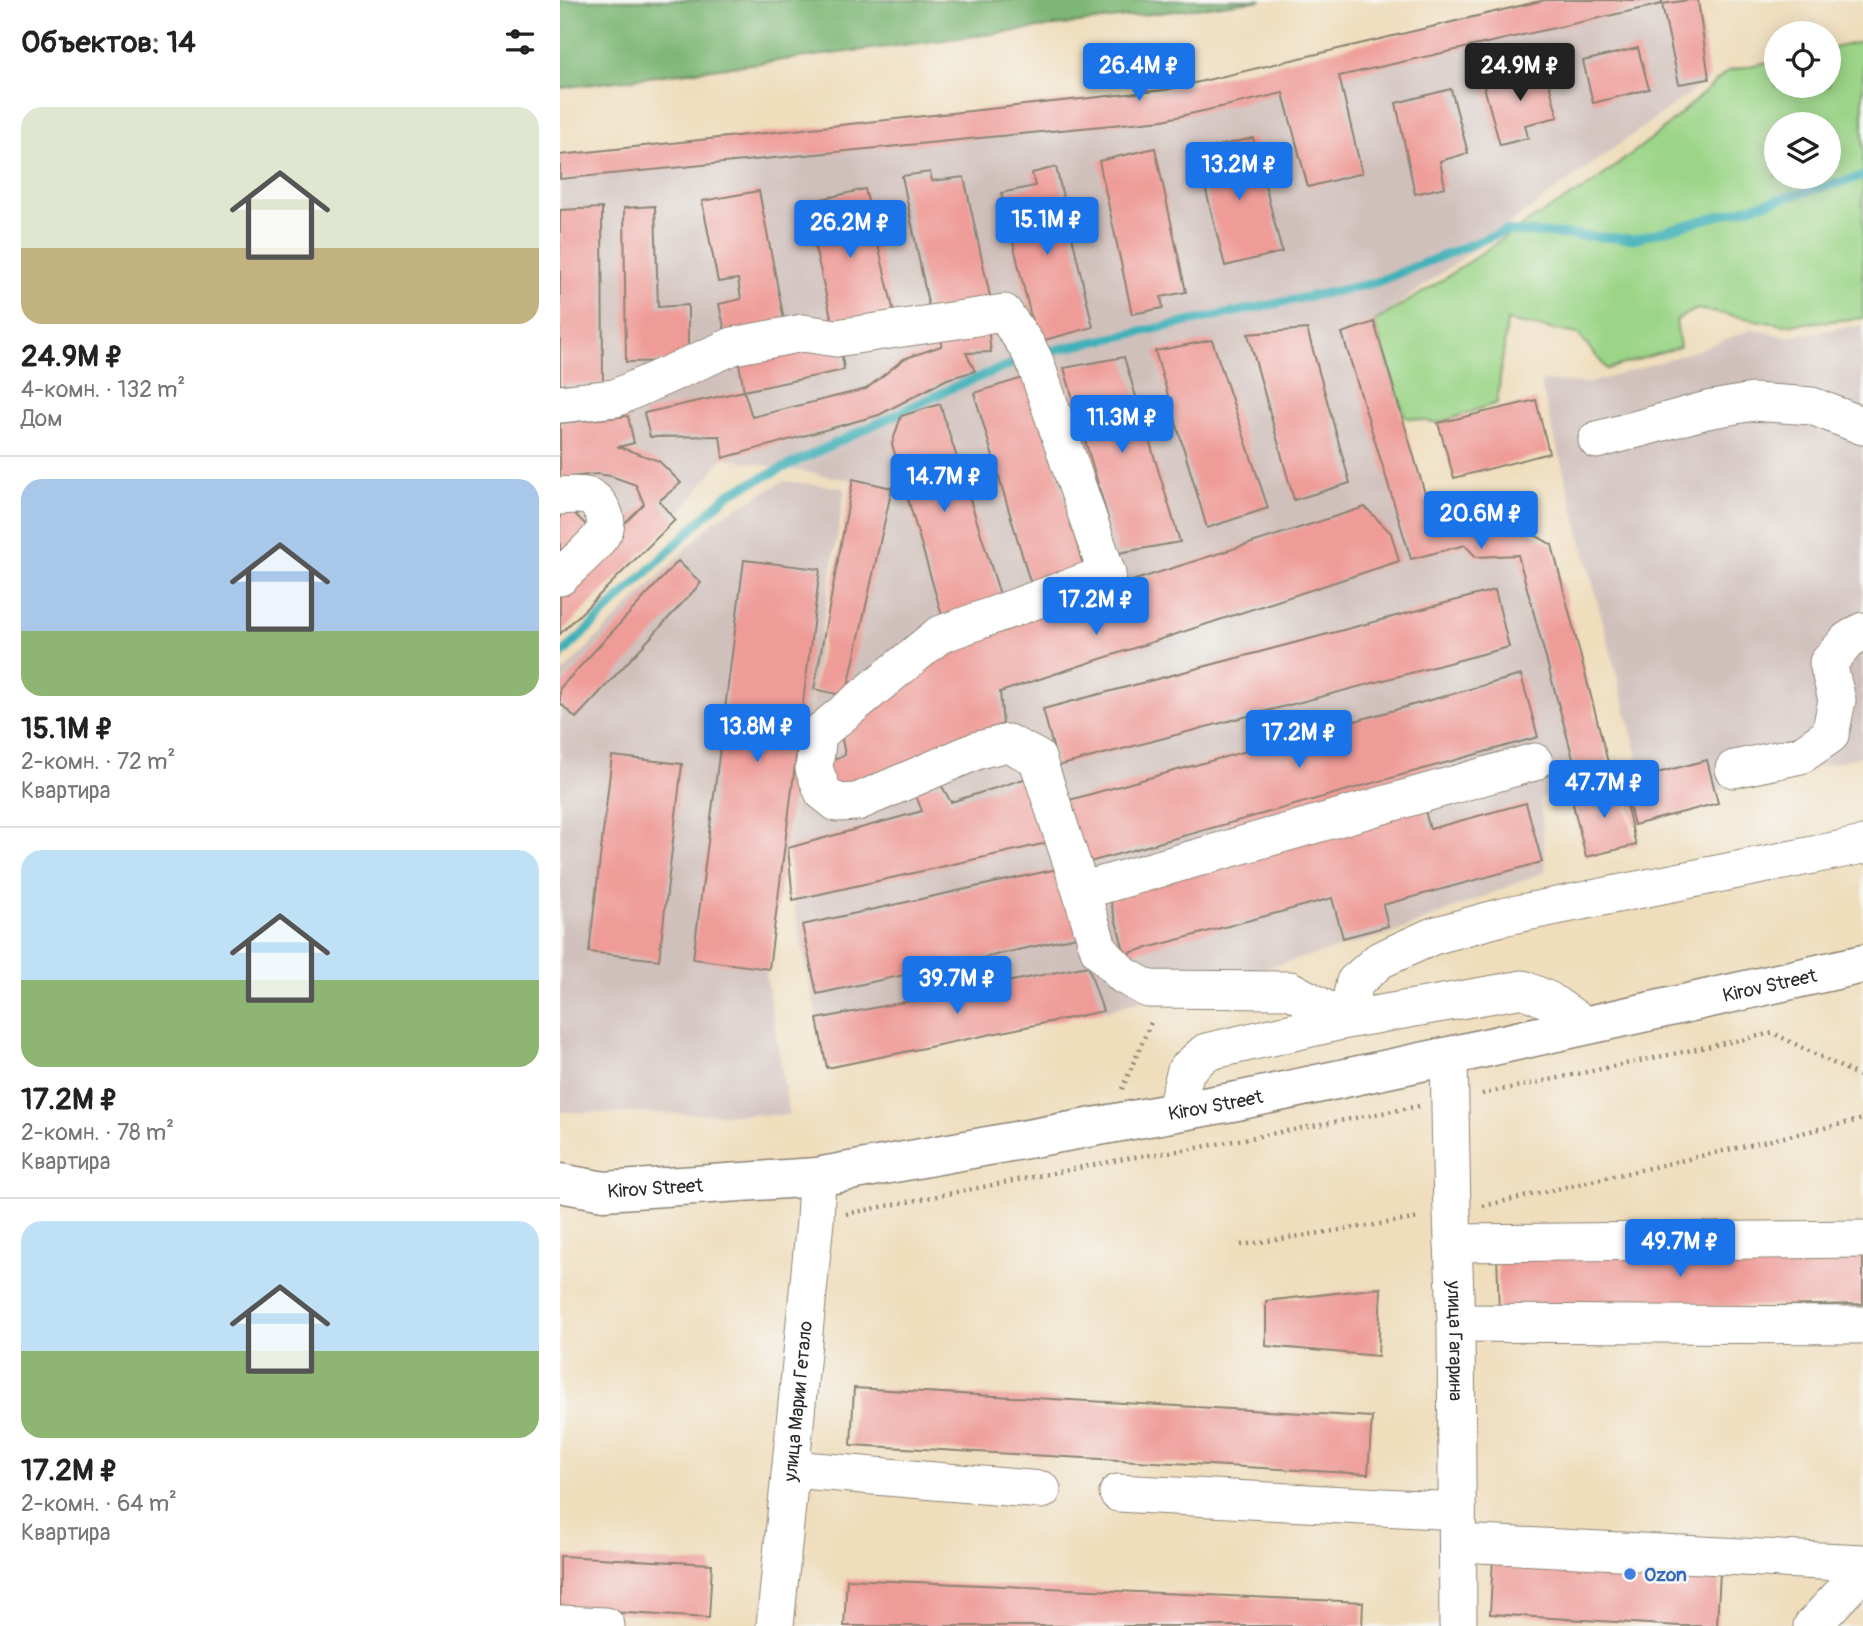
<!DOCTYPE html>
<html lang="ru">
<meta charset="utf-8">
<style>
:root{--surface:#fff;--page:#f6f6f6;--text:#222;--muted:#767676;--line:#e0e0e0;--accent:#1a73e8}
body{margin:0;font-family:Pangolin,sans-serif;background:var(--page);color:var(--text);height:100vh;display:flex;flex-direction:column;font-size:26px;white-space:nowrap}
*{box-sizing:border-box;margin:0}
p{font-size:23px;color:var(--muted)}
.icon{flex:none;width:38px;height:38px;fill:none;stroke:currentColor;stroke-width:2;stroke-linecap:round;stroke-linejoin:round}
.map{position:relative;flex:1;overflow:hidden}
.side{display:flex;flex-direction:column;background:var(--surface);width:560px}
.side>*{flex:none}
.tools{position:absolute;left:1204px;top:21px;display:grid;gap:14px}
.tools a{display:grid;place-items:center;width:77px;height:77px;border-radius:50%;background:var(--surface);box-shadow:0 4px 18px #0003;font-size:35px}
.price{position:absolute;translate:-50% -60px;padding:0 16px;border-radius:7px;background:var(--accent);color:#fff;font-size:23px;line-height:46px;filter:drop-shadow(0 2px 4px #0008)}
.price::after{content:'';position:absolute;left:50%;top:42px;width:21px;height:16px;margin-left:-10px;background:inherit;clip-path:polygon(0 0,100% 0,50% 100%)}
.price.selected{background:#222;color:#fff}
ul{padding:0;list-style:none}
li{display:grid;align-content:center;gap:14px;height:371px;padding:0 21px}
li+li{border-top:2px solid var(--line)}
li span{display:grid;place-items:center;height:217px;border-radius:21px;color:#555}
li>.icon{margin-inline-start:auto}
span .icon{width:126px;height:126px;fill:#fffc;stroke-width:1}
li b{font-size:30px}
h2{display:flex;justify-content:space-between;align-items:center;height:84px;padding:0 21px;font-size:30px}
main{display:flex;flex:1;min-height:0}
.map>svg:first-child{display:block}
.industrial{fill:#d0c0bc}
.green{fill:#9cd588;stroke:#64805a;stroke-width:2;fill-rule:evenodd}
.forest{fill:#7db674;stroke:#547050;stroke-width:2}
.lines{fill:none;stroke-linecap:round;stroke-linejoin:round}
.stream{stroke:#40b1b8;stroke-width:9}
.building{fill:#ef9c98}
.minor-casing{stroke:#8d8474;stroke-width:39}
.major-casing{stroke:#8d8474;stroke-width:41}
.path{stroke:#8d8474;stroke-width:4.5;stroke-dasharray:2 5;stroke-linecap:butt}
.minor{stroke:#fff;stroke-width:37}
.major{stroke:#fff;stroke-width:38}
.shop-dot{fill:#3f7fe0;stroke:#f6f6f2;stroke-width:2.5}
.labels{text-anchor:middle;stroke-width:5;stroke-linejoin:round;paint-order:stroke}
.street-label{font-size:19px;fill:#2b2b2b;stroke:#f6f6f2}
.shop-label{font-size:19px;font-weight:bold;fill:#366cbe;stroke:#f6f6f2;text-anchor:start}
</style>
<main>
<section class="side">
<h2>Объектов: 14<svg class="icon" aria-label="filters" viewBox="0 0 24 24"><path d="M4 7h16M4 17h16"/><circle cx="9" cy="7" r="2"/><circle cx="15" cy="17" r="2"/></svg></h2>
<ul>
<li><span style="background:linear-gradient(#dfe7d0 65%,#c2b280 0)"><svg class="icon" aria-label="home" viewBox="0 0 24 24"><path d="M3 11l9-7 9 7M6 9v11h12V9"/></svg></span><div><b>24.9M ₽</b><p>4-комн. · 132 m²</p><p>Дом</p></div></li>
<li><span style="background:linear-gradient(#a9c7e8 70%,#8fb573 0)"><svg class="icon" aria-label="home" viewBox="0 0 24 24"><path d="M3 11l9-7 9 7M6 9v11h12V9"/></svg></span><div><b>15.1M ₽</b><p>2-комн. · 72 m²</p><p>Квартира</p></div></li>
<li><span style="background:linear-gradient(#bfe0f5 60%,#8fb573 0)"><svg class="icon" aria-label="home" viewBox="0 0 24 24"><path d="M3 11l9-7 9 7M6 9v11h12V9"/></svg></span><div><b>17.2M ₽</b><p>2-комн. · 78 m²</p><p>Квартира</p></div></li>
<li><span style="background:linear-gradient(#bfe0f5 60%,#8fb573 0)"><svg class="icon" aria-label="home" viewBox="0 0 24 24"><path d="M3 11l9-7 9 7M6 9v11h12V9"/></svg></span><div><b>17.2M ₽</b><p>2-комн. · 64 m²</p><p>Квартира</p></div></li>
</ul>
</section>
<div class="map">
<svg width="1303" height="1626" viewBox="0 0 1303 1626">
<rect width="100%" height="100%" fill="#f6f6f2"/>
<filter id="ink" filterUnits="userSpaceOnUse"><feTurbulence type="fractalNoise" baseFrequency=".0143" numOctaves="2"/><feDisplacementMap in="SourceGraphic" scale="14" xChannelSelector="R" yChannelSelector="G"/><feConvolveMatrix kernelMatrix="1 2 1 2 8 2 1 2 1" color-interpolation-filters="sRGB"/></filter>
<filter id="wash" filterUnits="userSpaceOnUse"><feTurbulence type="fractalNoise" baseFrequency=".00686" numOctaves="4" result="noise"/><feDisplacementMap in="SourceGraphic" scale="28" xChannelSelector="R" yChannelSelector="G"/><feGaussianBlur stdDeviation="1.57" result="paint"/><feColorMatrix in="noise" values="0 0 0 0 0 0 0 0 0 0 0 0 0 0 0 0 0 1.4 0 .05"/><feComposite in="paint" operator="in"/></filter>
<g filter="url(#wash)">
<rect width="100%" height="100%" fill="#efddbc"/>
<!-- industrial -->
<g class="industrial">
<polygon points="985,0 1138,0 1149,79 814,322 874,524 954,523 992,545 1051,774 980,799 986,871 831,934 787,946 543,1011 267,1068 233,900 228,848 254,689 292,480 163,458 115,520 0,634 0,155 605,90"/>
<polygon points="1303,325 1303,756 1091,807 980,381 1031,383 1138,350 1193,329 1227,337"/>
<polygon points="224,481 285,488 206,975 229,1115 0,1112 0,675 154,521"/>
</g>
<!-- green -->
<path class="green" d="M1303,41v277l-80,7 -86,-16 -21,11 4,27 -73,22 -29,-35 -71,-13 -10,82 -59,20 -33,-6 -31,-95 64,-39 83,-57 71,-42 68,-52 68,-61 48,-11v26h53v-37zM1216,124h53v53h-53z"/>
<!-- forest -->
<polygon class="forest" points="0,0 702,0 0,88"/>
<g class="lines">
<!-- stream -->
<g class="stream">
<polyline points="480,353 814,283 945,231 1074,239 1303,176"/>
<polyline points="0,656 168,494 392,388 464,359"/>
</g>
</g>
<g id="blocks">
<!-- building -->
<g class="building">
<polygon points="985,0 1102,0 1102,4 779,76 802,173 748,187 723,93 603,120 0,179 0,155 605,90"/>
<polygon points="1129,0 1138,0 1149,79 1119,84 1102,4"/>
<polygon points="1078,48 1089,89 1033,103 1023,61"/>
<polygon points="984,66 998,117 965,125 968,138 940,145 923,83"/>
<polygon points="891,89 908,153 880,161 885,187 855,194 836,103"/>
<polygon points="693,138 722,252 665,266 636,151"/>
<polygon points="595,148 626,292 601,297 603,308 572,314 539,161"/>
<polygon points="496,167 533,327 477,342 441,193 475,186 472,173"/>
<polygon points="370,172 372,181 404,177 431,301 370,313 342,176"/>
<polygon points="305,189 335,317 274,330 245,203"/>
<polygon points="199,191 225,325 166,336 159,304 181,299 178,279 158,282 142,201"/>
<polygon points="95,206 98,307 128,305 128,361 66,362 64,208"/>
<polygon points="42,208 43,383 0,385 0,210"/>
<polygon points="814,322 874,524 954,523 992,545 1051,774 1020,784 958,555 916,557 905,545 851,559 782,333"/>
<polygon points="428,328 431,352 406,353 415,371 387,379 319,415 163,458 160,436 90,437 84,413 184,391 192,417 306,389 344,359 381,346 384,333"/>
<polygon points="747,329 790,483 734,500 688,334"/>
<polygon points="652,340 708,508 647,528 595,351"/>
<polygon points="237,343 281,349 284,370 184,391 178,358"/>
<polygon points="564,357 620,542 558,553 504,368"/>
<polygon points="469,376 525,572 471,585 414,393"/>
<polygon points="976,400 989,453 894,478 878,423"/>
<polygon points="380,404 442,601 383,619 332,444 341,416"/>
<polygon points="68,416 74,443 59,447 99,461 121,483 99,501 115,520 0,634 0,587 84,504 76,485 51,476 37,474 0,478 0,423"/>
<polygon points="293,479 332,488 286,696 254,689"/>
<polygon points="805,507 831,533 839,561 440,692 443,724 278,791 265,763 285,755 280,729 402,635"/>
<polygon points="10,509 33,532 0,564 0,514"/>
<polygon points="184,560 260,569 209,969 133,959"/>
<polygon points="118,561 141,583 16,718 0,703 0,688"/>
<polygon points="935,590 949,647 498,766 483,709"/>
<polygon points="961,675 978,737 519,865 502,802"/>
<polygon points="52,756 122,764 99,960 29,952"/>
<polygon points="1147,760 1158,803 1074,825 1063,782"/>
<polygon points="470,777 487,843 233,900 228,848 362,811 354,791 380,783 391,802"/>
<polygon points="1061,784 1076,845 1026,857 1011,796"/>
<polygon points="966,803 982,862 823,905 828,926 783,938 772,898 565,954 547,889 863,804 870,829"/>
<polygon points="502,868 517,937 257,994 242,925"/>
<polygon points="528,966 543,1011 267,1068 257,1019"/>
<polygon points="1303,1247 1303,1304 939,1312 937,1255"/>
<polygon points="821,1288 818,1356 706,1346 706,1301"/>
<polygon points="294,1388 812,1417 808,1474 291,1445"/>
<polygon points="0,1556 152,1564 149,1618 0,1609"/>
<polygon points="933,1558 1160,1572 1157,1626 1120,1626 930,1614"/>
<polygon points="287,1579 803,1602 802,1626 284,1626"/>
</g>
</g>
</g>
<g filter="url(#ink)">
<use href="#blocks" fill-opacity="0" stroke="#8d8474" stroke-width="2"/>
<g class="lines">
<defs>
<g id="minor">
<polyline points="0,404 55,398 173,346 243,333 276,338 444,313 467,346 475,362 547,574 379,635 258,734 254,769 263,792 277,803 297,802 418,750 448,743 477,758 521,891 539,950 563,975 588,989 730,990 786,1020 795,982 820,960 873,936 942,917 1303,845"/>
<polyline points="1037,440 1147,410 1193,402 1252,406 1303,426"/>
<path d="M0,496c19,-1 33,-5 43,16 2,4 4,11 2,16 -3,12 -35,39 -45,49"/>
<polyline points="1174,769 1241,755 1270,735 1277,700 1268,663 1288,640 1303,631"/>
<polyline points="521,891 974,762"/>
<path id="s1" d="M889,1056l3,157 4,110 2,303"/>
<polyline points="615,1112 626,1070 646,1052 786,1020 963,989 988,1000 1024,1025"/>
<polyline points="893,1243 1303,1239"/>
<polyline points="896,1323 1303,1325"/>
<polyline points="231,1469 482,1490"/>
<polyline points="558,1493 897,1511"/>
<polyline points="898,1543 1303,1563"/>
<polyline points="0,1624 46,1626"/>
<path id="s2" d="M215,1626l40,-405 2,-44"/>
<polyline points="1252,1626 1303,1571"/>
</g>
<g id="major">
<path id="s3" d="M0,1183l44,8 213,-14 420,-76 212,-45 414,-92"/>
</g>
</defs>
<!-- minor casing -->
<use href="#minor" class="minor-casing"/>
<!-- major casing -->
<use href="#major" class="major-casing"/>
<!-- path -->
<g class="path">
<polyline points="562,1089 592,1020"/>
<polyline points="922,1094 1213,1033 1303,1078"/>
<polyline points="923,1206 1303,1119"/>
<polyline points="286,1214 569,1158 631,1149 859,1106"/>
<polyline points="681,1245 860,1218"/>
</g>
<!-- minor -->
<use href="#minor" class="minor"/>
<!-- major -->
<use href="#major" class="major"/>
</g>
</g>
<!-- markers -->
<circle class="shop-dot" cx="1070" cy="1574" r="7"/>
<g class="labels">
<!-- street labels -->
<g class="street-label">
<text dy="7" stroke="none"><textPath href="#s3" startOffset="1230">Kirov Street</textPath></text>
<text dy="7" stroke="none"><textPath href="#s3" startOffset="663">Kirov Street</textPath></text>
<text dy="7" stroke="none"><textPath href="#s3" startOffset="96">Kirov Street</textPath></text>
<text dy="7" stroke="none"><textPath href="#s1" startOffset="285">улица Гагарина</textPath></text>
<text dy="7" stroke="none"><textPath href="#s2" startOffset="226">улица Марии Гетало</textPath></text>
</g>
<!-- shop labels -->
<g class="shop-label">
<text x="1084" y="1581">Ozon</text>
</g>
</g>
</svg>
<div class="tools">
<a><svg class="icon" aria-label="locate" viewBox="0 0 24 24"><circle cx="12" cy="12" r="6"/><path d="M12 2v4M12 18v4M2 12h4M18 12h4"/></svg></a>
<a><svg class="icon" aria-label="layers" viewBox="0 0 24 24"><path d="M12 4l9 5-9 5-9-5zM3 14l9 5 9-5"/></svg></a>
</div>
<b class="price" style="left:579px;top:103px">26.4M ₽</b>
<b class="price selected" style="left:960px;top:103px">24.9M ₽</b>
<b class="price" style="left:679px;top:202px">13.2M ₽</b>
<b class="price" style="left:487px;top:257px">15.1M ₽</b>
<b class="price" style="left:290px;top:260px">26.2M ₽</b>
<b class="price" style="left:562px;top:455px">11.3M ₽</b>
<b class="price" style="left:384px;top:514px">14.7M ₽</b>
<b class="price" style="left:921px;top:551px">20.6M ₽</b>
<b class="price" style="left:536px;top:637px">17.2M ₽</b>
<b class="price" style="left:197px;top:764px">13.8M ₽</b>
<b class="price" style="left:739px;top:770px">17.2M ₽</b>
<b class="price" style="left:1044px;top:820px">47.7M ₽</b>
<b class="price" style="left:397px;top:1016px">39.7M ₽</b>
<b class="price" style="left:1120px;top:1279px">49.7M ₽</b>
</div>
</main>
